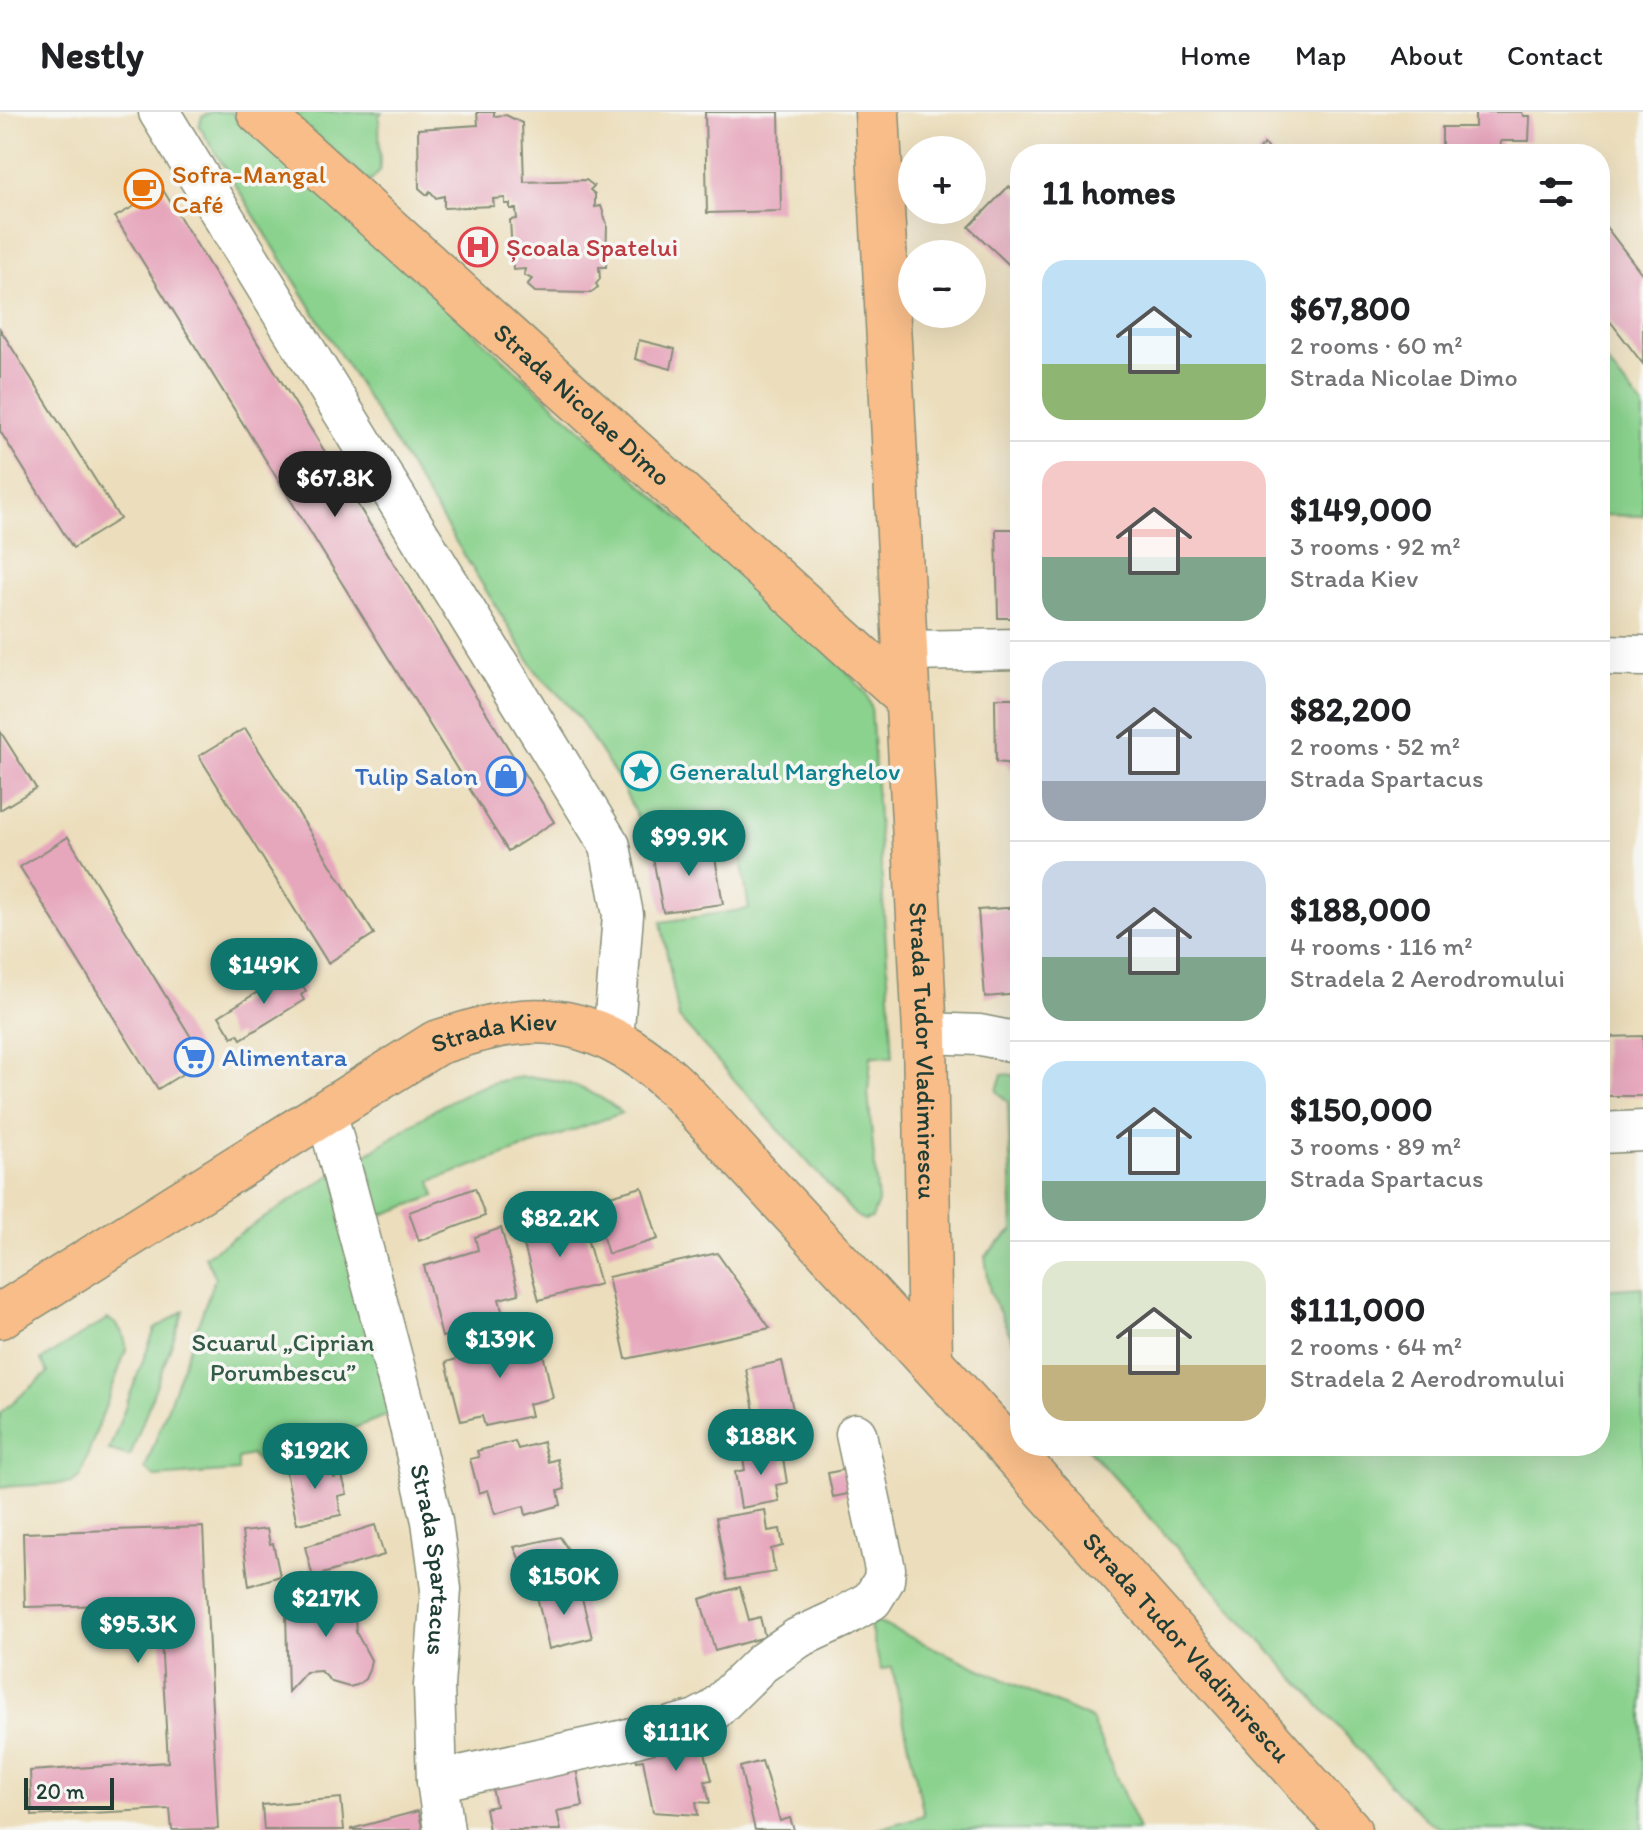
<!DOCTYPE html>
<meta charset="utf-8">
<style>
:root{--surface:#fff;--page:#f6f6f6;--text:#202124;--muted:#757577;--line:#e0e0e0;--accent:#0f766e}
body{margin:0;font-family:Itim,sans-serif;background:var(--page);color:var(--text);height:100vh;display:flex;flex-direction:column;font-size:30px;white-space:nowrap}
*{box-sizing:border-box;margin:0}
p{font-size:26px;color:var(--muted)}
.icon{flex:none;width:44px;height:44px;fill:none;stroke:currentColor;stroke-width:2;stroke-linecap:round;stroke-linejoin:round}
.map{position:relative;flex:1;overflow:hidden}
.sheet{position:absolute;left:1010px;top:32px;width:600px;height:1312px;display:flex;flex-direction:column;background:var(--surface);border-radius:32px;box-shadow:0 8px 32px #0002}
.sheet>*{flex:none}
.fabs{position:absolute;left:898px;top:24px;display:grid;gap:16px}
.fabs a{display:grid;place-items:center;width:88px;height:88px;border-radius:50%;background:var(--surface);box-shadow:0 8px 32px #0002;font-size:40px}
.scale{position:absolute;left:24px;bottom:20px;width:90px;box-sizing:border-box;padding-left:8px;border:4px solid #1f3d34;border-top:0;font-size:22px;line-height:28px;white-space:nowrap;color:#1f3d34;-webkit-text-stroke:6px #f6f6f2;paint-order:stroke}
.price{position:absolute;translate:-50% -68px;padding:0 18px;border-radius:28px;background:var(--accent);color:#fff;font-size:26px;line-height:52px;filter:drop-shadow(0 2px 4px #0008)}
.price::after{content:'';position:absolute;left:50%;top:48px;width:24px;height:18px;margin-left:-12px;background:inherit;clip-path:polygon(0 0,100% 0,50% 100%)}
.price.active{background:#222;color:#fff}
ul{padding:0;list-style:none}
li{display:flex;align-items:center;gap:24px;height:200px;padding:0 32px}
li+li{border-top:2px solid var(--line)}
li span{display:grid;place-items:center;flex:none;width:224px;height:160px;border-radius:24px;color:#555}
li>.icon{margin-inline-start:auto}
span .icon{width:96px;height:96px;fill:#fffc;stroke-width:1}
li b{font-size:34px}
h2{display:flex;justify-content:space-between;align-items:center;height:96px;padding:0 32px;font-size:34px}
header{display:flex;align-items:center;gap:48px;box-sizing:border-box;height:112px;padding:0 40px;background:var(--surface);border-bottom:2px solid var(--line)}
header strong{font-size:38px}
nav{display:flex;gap:44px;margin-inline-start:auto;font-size:28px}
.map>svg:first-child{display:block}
.green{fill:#8ad28d;stroke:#548860;stroke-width:2}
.building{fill:#e6a6bc}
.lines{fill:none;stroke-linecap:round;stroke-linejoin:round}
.minor-casing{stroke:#868e78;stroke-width:43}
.major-casing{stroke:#868e78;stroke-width:47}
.minor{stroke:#fff;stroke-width:40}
.major{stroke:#f8bd89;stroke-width:44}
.labels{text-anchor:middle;stroke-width:7;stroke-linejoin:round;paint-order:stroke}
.food-label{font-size:26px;fill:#c56008;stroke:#f6f6f2;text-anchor:start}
.health-label{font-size:26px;fill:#be3a42;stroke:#f6f6f2;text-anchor:start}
.street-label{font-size:26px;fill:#1f3d34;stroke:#f6f6f2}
.culture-label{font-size:26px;fill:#0d838f;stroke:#f6f6f2;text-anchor:start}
.shop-label{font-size:26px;fill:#366cbe;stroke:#f6f6f2;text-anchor:end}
.park-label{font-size:26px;fill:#345b46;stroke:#f6f6f2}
</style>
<header>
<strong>Nestly</strong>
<nav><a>Home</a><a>Map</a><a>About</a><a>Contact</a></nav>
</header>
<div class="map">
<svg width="1643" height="1718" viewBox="0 0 1643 1718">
<rect width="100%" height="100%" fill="#f6f6f2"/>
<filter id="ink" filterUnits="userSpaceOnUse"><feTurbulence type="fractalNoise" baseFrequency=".0125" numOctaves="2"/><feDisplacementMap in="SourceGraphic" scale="16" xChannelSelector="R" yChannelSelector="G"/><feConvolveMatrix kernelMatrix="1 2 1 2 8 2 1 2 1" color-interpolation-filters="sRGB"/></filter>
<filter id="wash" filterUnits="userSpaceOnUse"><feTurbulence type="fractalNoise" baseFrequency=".006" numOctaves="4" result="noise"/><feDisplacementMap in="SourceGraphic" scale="32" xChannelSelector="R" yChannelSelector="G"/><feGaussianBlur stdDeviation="1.8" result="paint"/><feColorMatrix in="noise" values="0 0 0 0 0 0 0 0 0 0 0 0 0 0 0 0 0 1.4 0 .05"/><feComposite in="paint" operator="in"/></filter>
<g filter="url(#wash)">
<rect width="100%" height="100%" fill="#ecdebc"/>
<!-- green -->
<g class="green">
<polygon points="211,0 231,0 844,556 866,582 871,594 893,945 871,944 868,980 878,1090 872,1106 864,1108 855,1103 679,906 661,810 749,797 735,707 649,729 620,670 579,606 566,590 537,561 199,14 202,5"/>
<polygon points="289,0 382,0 379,4 380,59 370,70"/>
<polygon points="1600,242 1643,295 1643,404 1602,403"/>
<polygon points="1002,962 1013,963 1020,971 1020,1244 990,1180 985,1144 1013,1118 1008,990 997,979"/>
<path d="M523,965c36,0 71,12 99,36l-191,68 4,15 -64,23 -7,-24 9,-12 -9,-27c50,-32 98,-73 159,-79z"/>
<polygon points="334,1061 391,1302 261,1352 251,1343 238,1346 238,1359 155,1365 145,1357 215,1166 205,1144"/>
<polygon points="1643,1175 1643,1718 1445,1718 1427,1708 1400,1683 1085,1334 1600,1334 1600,1178"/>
<polygon points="184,1199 130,1344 109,1338 155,1217"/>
<path d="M107,1207c11,3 20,19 19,31l-46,126 -8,7 -72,4v-74l48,-40 -7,-13z"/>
<polygon points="868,1506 1091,1607 1139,1718 876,1718 924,1703 892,1555 881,1558"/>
</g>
<g id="blocks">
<!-- building -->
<g class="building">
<polygon points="477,0 494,0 494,4 506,3 522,11 524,70 586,68 594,74 590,78 595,82 595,95 601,94 607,112 606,155 599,155 600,167 596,172 598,175 591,181 535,180 527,173 532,167 524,163 525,157 513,158 510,108 517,107 516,97 510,97 510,92 505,92 505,86 493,87 494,94 444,96 444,84 436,86 430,79 427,83 419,76 418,17 478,13"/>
<polygon points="705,0 779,0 781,99 707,101"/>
<polygon points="1475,0 1522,0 1523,4 1530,4 1529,29 1501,29 1500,42 1442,42 1442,15 1475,15"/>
<polygon points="1264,32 1275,42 1255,42"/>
<polygon points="1009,74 1020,85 1020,163 969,115"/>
<polygon points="163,78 554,710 508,739 115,105"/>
<polygon points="1600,107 1643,163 1643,252 1600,196"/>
<polygon points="0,217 120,407 73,436 0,319"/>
<polygon points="639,228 675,237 671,257 635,247"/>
<polygon points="996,417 1020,417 1020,506 998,506"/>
<polygon points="995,586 1020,586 1020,672 1006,651 996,650"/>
<polygon points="245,616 374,822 328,851 199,644"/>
<polygon points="0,619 36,676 0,698"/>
<polygon points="68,725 205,948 158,977 20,755"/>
<polygon points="712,728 723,792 663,800 653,746 682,741 681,733"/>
<polygon points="1020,795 1020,882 985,885 978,798"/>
<polygon points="293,858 306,879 301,883 304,888 241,927 238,922 232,925 219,904"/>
<polygon points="1643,924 1643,984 1604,984 1603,925"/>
<polygon points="642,1075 658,1127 608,1142 592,1089"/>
<polygon points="475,1076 485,1104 419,1129 409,1100"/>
<polygon points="581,1105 600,1172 539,1188 521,1123"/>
<polygon points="501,1116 519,1182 499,1187 505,1210 442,1225 424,1154 478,1138 475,1125"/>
<polygon points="717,1141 770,1216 626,1247 608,1165"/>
<polygon points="518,1223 520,1233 540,1228 553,1286 528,1292 531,1304 485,1314 482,1304 461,1309 446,1250 461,1246 460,1239"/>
<polygon points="782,1249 795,1306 757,1314 746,1257"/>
<polygon points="515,1329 518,1337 543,1330 548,1350 557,1347 565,1377 558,1379 561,1393 526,1403 524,1394 495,1402 488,1378 479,1381 470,1347 479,1345 477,1339"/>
<polygon points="781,1334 787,1371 776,1373 779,1389 741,1396 735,1360 745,1358 742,1340"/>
<polygon points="328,1347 333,1366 342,1364 347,1382 338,1384 341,1403 297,1412 285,1355"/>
<polygon points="852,1356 857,1380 833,1385 828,1361"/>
<polygon points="765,1398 768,1419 780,1417 783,1434 771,1437 775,1460 727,1468 716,1406"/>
<polygon points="375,1413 384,1443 313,1465 305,1435"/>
<polygon points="203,1415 218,1717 172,1718 170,1697 32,1704 30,1659 168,1650 159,1492 25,1495 23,1421"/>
<polygon points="267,1417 270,1432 273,1431 280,1464 249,1474 242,1420"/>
<polygon points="560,1425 578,1453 528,1466 514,1435"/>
<polygon points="579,1474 592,1526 549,1537 537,1484"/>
<polygon points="740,1475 749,1508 760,1505 765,1525 715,1539 700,1487"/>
<polygon points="337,1482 372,1485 355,1504 356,1520 371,1548 369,1558 365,1567 357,1573 349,1575 332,1570 321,1559 306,1560 288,1580 286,1500 294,1488"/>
<polygon points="699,1618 712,1668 705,1669 710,1691 696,1690 698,1703 653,1700 643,1648 637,1649 633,1635"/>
<polygon points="762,1649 780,1709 790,1706 794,1718 755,1718 740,1655"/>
<polygon points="575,1651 583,1694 557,1699 561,1718 489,1718 485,1696 496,1694 490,1667"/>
<polygon points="341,1686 344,1718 264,1718 262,1693"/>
<polygon points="418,1699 423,1718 351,1718 351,1717"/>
</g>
</g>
</g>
<g filter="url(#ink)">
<use href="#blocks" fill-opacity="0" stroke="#868e78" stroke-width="2"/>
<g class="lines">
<defs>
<g id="minor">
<polyline points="159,0 610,734 623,803 613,928"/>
<polyline points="906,539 1020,537"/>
<polyline points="1600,543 1643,544"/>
<polyline points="925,921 980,923 1020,931"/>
<path id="s1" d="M326,999l81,303 25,107 9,68 -7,97 3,95 7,49"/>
<polyline points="1600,1021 1643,1019"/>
<polyline points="437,1669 625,1628 696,1608 713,1599 762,1551 798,1526 843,1505 872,1488 884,1468 885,1457 856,1322"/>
</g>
<g id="major">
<path id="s2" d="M259,0l648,586"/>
<path id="s3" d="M877,0l48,921 5,328"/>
<path id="s4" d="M0,1204l436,-273c64,-21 113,-35 178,-2 48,24 82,66 117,105 29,32 58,63 87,94 180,193 355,392 531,590"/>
</g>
</defs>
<!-- minor casing -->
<use href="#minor" class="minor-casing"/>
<!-- major casing -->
<use href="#major" class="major-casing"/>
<!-- minor -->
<use href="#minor" class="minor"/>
<!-- major -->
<use href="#major" class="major"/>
</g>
</g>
<!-- icons -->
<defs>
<symbol id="cafe-ring" viewBox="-11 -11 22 22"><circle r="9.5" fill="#f6f6f2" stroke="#e8710a" stroke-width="1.5"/><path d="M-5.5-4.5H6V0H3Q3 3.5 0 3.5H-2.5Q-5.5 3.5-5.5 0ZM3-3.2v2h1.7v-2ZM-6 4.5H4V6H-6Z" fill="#e8710a"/></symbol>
<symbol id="hospital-ring" viewBox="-11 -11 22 22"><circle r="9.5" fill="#f6f6f2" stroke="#e0444e" stroke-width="1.5"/><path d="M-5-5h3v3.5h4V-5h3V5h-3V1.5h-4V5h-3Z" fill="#e0444e"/></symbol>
<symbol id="sight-ring" viewBox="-11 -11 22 22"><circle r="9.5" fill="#f6f6f2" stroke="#0f9aa8" stroke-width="1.5"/><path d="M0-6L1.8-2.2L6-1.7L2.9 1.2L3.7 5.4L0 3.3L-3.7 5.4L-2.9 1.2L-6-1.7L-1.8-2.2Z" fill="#0f9aa8"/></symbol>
<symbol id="shop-ring" viewBox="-11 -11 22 22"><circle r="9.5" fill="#f6f6f2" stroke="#3f7fe0" stroke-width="1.5"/><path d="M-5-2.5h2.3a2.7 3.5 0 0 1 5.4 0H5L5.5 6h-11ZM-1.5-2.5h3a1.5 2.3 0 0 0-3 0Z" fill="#3f7fe0"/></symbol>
<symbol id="supermarket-ring" viewBox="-11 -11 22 22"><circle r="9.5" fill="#f6f6f2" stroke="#3f7fe0" stroke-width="1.5"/><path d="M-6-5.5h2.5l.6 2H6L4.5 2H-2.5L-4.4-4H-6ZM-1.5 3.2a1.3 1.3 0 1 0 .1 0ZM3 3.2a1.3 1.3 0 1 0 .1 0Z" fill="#3f7fe0"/></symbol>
</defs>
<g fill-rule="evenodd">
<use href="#cafe-ring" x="122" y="55" width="44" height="44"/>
<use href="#hospital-ring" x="456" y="113" width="44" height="44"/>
<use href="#sight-ring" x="619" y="637" width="44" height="44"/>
<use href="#shop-ring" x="484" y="642" width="44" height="44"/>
<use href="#supermarket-ring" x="172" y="923" width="44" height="44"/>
</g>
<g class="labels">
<!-- food labels -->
<g class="food-label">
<text x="172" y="71">Sofra-Mangal<tspan x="172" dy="30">Café</tspan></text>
</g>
<!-- health labels -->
<g class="health-label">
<text x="506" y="144">Școala Spatelui</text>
</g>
<!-- street labels -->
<g class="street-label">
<text dy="9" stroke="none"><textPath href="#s2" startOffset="436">Strada Nicolae Dimo</textPath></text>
<text dy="9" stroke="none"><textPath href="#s4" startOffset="574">Strada Kiev</textPath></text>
<text dy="9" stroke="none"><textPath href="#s3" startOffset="940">Strada Tudor Vladimirescu</textPath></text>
<text dy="9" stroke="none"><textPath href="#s1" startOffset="462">Strada Spartacus</textPath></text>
<text dy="9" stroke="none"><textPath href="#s4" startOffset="1534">Strada Tudor Vladimirescu</textPath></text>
</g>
<!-- culture labels -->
<g class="culture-label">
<text x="669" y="668">Generalul Marghelov</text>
</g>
<!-- shop labels -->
<g class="shop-label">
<text x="478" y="673">Tulip Salon</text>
<text x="222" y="954" text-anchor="start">Alimentara</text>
</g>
<!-- park labels -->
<g class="park-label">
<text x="283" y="1239">Scuarul „Ciprian<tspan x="283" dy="30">Porumbescu”</tspan></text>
</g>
</g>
</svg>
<div class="fabs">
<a>+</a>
<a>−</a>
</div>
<div class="scale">20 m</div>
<b class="price active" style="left:335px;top:407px">$67.8K</b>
<b class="price" style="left:689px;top:766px">$99.9K</b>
<b class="price" style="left:264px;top:894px">$149K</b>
<b class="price" style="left:560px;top:1147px">$82.2K</b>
<b class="price" style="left:500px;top:1268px">$139K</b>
<b class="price" style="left:761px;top:1365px">$188K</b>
<b class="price" style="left:315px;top:1379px">$192K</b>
<b class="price" style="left:564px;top:1505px">$150K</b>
<b class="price" style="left:326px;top:1527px">$217K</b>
<b class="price" style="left:138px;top:1553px">$95.3K</b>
<b class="price" style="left:676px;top:1661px">$111K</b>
<section class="sheet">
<h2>11 homes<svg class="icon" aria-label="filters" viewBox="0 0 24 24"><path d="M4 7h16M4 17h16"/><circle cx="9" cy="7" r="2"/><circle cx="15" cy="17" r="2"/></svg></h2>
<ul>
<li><span style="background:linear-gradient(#bfe0f5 65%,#8fb573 0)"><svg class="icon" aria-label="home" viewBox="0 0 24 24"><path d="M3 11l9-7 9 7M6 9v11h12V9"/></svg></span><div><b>$67,800</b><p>2 rooms · 60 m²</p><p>Strada Nicolae Dimo</p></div></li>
<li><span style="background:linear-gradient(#f6c9c9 60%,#7fa58c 0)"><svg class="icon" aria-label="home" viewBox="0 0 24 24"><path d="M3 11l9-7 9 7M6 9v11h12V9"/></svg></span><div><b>$149,000</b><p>3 rooms · 92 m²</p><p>Strada Kiev</p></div></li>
<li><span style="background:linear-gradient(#c9d6e8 75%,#9aa5b1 0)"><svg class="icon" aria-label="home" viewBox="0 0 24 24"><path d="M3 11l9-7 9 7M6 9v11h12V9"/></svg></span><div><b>$82,200</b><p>2 rooms · 52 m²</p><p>Strada Spartacus</p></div></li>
<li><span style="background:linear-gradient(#c9d6e8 60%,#7fa58c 0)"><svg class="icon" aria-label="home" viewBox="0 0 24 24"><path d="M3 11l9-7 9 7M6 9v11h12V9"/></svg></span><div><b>$188,000</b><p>4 rooms · 116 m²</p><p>Stradela 2 Aerodromului</p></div></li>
<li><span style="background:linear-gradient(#bfe0f5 75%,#7fa58c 0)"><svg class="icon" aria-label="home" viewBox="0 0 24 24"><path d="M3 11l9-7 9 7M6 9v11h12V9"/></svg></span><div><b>$150,000</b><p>3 rooms · 89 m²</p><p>Strada Spartacus</p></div></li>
<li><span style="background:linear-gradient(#dfe7d0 65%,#c2b280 0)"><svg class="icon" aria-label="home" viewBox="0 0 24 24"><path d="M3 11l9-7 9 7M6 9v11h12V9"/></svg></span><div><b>$111,000</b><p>2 rooms · 64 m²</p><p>Stradela 2 Aerodromului</p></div></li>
</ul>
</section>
</div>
